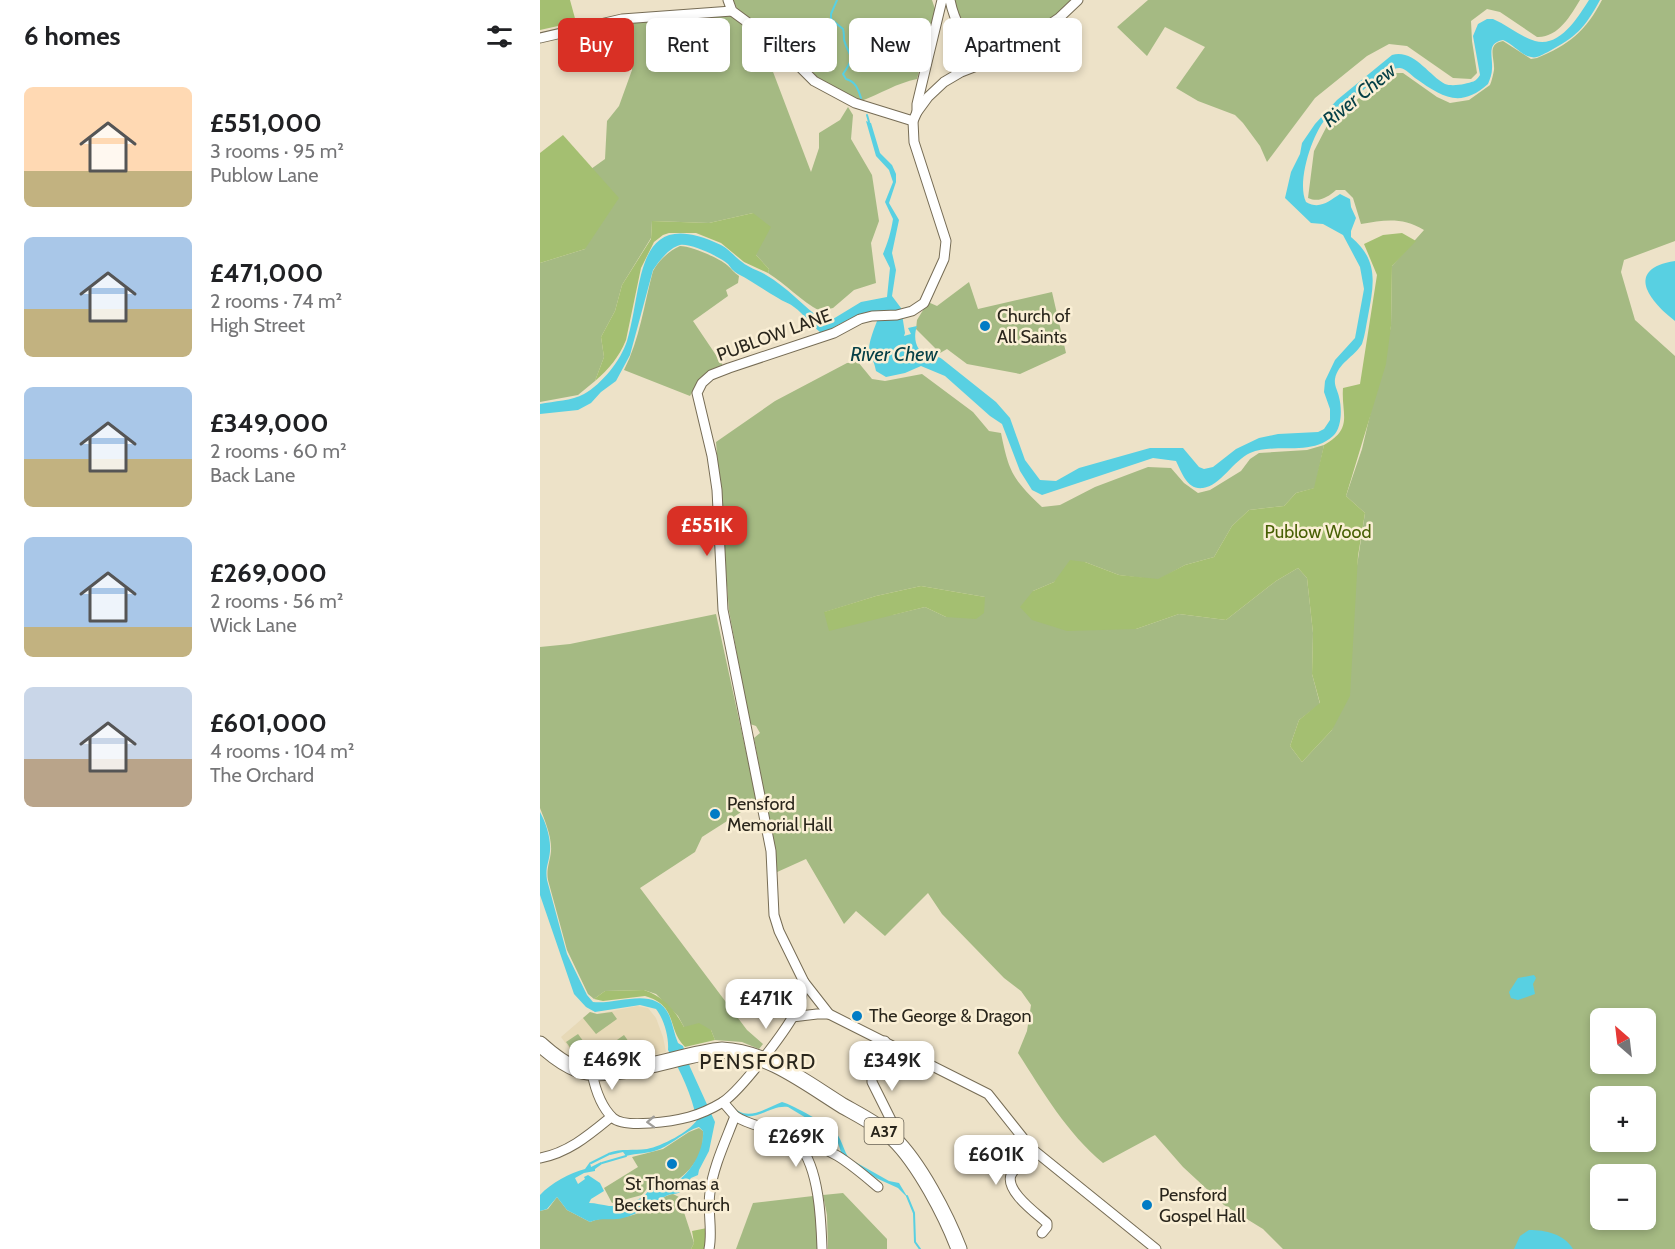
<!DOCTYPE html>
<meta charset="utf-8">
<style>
:root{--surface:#fff;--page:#f2f2f2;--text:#202124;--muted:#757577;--accent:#d93025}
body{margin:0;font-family:Cabin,sans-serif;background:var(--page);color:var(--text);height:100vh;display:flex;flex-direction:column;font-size:22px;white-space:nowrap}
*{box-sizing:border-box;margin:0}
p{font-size:20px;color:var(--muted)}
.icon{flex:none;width:33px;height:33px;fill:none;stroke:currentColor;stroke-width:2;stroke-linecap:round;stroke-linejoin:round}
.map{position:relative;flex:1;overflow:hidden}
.details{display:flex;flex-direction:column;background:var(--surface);width:540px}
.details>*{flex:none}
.banner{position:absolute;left:18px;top:18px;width:570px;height:54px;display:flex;gap:12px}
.needle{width:39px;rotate:332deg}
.buttons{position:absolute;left:1050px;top:1008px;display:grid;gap:12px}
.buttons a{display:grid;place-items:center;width:66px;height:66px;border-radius:9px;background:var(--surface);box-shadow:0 3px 9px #0003;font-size:30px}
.price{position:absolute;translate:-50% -51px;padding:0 14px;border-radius:12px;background:#fff;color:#222;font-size:20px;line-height:39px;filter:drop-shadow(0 2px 3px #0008)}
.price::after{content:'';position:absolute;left:50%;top:36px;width:18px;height:14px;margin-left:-9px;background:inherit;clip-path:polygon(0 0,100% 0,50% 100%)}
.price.selected{background:var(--accent);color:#fff}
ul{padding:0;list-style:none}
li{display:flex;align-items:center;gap:18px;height:150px;padding:0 24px}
li span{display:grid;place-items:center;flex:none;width:168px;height:120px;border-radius:9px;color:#555}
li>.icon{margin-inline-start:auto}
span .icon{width:72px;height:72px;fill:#fffc;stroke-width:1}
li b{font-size:26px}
h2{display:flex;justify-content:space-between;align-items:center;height:72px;padding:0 24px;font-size:26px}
.chip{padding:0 21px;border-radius:9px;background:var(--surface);box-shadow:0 3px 9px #0003;font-size:21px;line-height:54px}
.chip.selected{background:var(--accent);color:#fff}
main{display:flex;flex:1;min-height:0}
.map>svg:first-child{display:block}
.built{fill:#e7d9b7}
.green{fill:#a5ba83;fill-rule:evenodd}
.forest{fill:#a4bf71}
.water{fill:#58d0e2}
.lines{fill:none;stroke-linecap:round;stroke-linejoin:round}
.stream{stroke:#58d0e2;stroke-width:2}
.minor-casing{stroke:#766c55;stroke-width:11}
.trunk-casing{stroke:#766c55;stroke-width:17}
.minor{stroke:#fff;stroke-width:9}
.trunk{stroke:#fff;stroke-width:15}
.oneway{stroke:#9f9d99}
.poi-dot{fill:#027cc5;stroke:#faefd5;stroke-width:2}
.labels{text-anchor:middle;stroke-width:5;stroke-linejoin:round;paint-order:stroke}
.shield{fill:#faefd5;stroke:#686254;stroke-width:1.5}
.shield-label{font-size:16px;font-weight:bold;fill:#2a261c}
.poi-label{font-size:18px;fill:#2a261c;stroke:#faefd5;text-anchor:start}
.street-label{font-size:18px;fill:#2a261c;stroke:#faefd5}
.park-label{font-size:18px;fill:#486005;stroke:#faefd5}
.water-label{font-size:20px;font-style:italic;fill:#064047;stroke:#faefd5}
.quarter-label{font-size:21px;letter-spacing:1.5px;fill:#2a261c;stroke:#faefd5}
</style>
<main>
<section class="details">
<h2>6 homes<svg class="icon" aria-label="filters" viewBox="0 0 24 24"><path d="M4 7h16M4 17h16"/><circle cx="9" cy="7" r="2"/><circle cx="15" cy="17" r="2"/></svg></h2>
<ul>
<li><span style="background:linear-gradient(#ffd9b3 70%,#c2b280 0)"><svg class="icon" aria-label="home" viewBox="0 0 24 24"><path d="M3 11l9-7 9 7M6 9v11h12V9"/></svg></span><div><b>£551,000</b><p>3 rooms · 95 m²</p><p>Publow Lane</p></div></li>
<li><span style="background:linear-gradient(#a9c7e8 60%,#c2b280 0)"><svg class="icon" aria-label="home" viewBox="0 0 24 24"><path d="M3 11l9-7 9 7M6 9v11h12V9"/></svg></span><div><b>£471,000</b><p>2 rooms · 74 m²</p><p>High Street</p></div></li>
<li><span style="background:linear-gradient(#a9c7e8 60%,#c2b280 0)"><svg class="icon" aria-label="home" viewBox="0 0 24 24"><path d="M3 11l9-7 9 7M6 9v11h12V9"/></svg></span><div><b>£349,000</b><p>2 rooms · 60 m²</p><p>Back Lane</p></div></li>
<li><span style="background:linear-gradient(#a9c7e8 75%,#c2b280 0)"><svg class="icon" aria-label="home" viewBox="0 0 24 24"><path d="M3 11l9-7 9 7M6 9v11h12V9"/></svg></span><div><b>£269,000</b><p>2 rooms · 56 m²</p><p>Wick Lane</p></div></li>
<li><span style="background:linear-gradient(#c9d6e8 60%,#b9a48a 0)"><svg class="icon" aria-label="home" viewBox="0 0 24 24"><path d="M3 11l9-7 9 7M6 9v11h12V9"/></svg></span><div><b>£601,000</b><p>4 rooms · 104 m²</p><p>The Orchard</p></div></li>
</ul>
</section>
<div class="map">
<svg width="1135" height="1249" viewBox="0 0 1135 1249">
<rect width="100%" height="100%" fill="#ede2c8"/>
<!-- built -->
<polygon class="built" points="97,1006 108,1008 116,1018 123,1037 126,1052 72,1065 55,1067 40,1063 21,1037 50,1012 57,1014"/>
<!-- green -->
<g class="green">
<path d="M193,0h199l3,9 -18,70c-20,4 -37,15 -56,22l-34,-15 -13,-8 -25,-31 -51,-37z"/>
<path d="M413,0h119l-16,16 -60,37c-29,-4 -35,-29 -43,-53z"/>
<path d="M608,0h432c-9,15 -22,38 -43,37l-37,-25 -13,-3 -16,12 1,20 5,32 -6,6 -18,-1 -46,-32 -18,-2 -22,12 -52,42 -48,64 -7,-16 -17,-23 -8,-8 -37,-14 -22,-13 29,-41 -40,-20 -18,29 -30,-29z"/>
<path d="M1062,0h73v241l-51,19 -3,12 14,48 40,36v893h-392l-20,-20 -39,-24 -41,-38 -28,-32 -52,28c-36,-30 -60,-71 -85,-110l9,-22 4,-26 -10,-14 -17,-13 -62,-64 -14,-21 -43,43 -29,-25 -12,13 -38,-65 -31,14 -1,-28 -20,-107 6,-5 -4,-7 -6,-2 -21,-113 -13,-169 59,-41 72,-38 11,-1 14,17 13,2 37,-7 51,38 16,19 12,2c8,40 12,46 41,74l18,-2 35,-18 53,-20 23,1 13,15 14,10 12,-3 31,-19 9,-12 9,-6 48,-3 17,-5 -9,43 -19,5 -12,13 -35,4 -17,16 -18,31 -29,8 -27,15 -39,-5 -34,-13 -31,20 -21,9 103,38 43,-15 47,6 50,-39 22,-13 9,10 6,55 -1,41 8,30 -21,16 -9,26 12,16 30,-32 33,-217 -19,-17 16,-47 29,-123 1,-60 32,-36c-22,-13 -39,-10 -63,-6l-8,-26 -8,-8h-9c-8,7 -17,13 -28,8l6,-47 15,-29 50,-40 15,-9h9l34,24 13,6 19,-3 21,-15c2,-5 3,-10 4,-15 1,-12 -8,-26 9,-29l28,18 6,-1c32,-13 49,-27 65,-58zM381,586l64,11 -39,20 -21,-10 -33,8 -67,-3 51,-16zM1060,1018h46v46h-46zM1060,1096h46v46h-46zM1060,1174h46v46h-46z"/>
<path d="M192,15l8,5 27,36 44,116 8,-24v-15l21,-13 8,-13 5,8 -2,24 21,36 7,46 -8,22 5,40 -22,7 -21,18 -13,3c-19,-10 -34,-27 -52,-38l1,-4 -13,-14 -3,-42 -44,10 -57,-2 -1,17 -29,47 -7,26 -14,26 3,20 -9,24 -17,14 -38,7v-139l45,-14 9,-76 -3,-4 14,-10 2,-38 12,-15 13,-36 -2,-47z"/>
<path d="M140,246c11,0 39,12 47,19 5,4 7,8 12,11l-1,7 -12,7 2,6 -35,25 31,46 -25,13 -9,16 -66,-26c16,-31 20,-66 29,-99 6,-11 16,-20 27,-25z"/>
<polygon points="429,282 438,309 512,292 526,353 480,374 427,364 407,349 400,353 376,329 377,320 388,302 397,306"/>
<path d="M176,614l41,188 -55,35 -7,15 -55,36 107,142 16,14 -4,5 -17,-7 -27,-2 -4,-10 -27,-3 -6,-11 -22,-22 -12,-4 -39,1 -11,8 -6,-5 -21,-44 -19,-70c-2,-11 2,-18 3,-29 1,-14 -6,-30 -11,-43v-161l30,-3z"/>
<polygon points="50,1012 57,1014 72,1012 77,1019 56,1034 43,1018"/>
<polygon points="38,1034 52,1053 40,1061 26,1042"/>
<polygon points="84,1035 96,1052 104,1048 110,1055 59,1065 60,1052"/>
<path d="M159,1128l4,3c0,6 0,14 -2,20 -7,18 -31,42 -52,35l-7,9 -30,8 -8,-15 34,-21 -6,-10 31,-8 26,-17z"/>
<polygon points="303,1193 347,1239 347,1249 288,1249 287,1215 283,1195"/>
<path d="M133,1194l6,3 15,46 -3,6h-151v-38l8,-2 9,-12 10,13 23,12c14,-7 31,-2 46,-8 12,-5 27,-19 37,-20z"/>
<polygon points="273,1196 278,1213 278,1249 196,1249 213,1203"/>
</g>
<!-- forest -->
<g class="forest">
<polygon points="0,0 30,0 36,22 0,30"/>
<polygon points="23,135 79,198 45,249 0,263 0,153"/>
<path d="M213,213l18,14 -15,28 13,14 -1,4 -24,-11 -23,-19 -25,-10h-27l-6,2 -9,7 -13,26 -15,72c-7,17 -17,29 -31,41l9,-24 -3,-20 14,-26 7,-26 29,-46 1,-18 57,2z"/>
<path d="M862,233l14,8 -24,25 -1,60 -5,38 -40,132 19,17 -7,43 -8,140 -18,34 -30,32 -12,-16 9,-26 21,-17 -8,-29 1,-41 -6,-55 -9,-10 -22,13 -50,39 -47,-6 -43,15 -69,2 -35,-11 -12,-13 13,-16 21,-9 16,-22 15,2 34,13 39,4 27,-14 29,-8 18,-31 17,-16 35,-4 12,-13 18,-5 10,-43c30,-17 17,-30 19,-57l17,-4 17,-109 -13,-31 19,-9z"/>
<polygon points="381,586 445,597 444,613 436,619 406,617 385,607 289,631 284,612 336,596"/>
<path d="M104,990c20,7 30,19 40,37l15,-4 12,7 4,10 -30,7c-19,-19 -6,-41 -40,-51l-42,5 -9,-2 11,-8z"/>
<polygon points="167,1228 166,1249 151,1249 154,1243 152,1231"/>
</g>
<!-- water -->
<g class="water">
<path d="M1049,0h11c-16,29 -23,36 -52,52 -5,2 -11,7 -17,5 -10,-2 -18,-13 -28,-17 -17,3 -10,16 -11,29 0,5 -2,10 -4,15 -28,25 -46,13 -73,-6 -4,-3 -9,-9 -15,-10 -11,-1 -31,17 -39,24 -3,3 -7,4 -11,7 -5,2 -18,13 -22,17 -15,15 -32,66 -22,86 14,8 23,-1 34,-8l10,5 1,8 5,11 -5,13v6c28,23 23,47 17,79 -2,10 -3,19 -6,28 -8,13 -24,19 -27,35 -1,7 3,12 4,18 3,11 3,31 -6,39 -23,21 -57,6 -83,17 -16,7 -30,33 -47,35 -16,2 -21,-15 -27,-27l-23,-3 -111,37 -10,-5 -12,-19 -18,-47 -12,-8 -45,-40 -24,-10 -16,7 -19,4 -10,-6c-2,-10 -3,-9 -6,-18 -4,-8 8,-33 11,-42 -22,-2 -40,15 -60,22 -10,-8 -17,-19 -27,-26 -4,-4 -11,-5 -16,-9 -14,-8 -26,-17 -40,-24 -5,-3 -7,-6 -10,-10 -8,-7 -37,-21 -48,-19 -11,3 -21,16 -27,25l-23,85 -14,26 -15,11 -10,11 -13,7 -38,4v-10c14,-3 32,-3 44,-10 18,-10 37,-34 43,-53 17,-56 6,-138 94,-96 8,4 14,12 21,17 7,6 16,8 24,13 21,12 37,31 56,45l11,-1 28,-17 26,-5 3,-29 -7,-14c5,-12 8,-22 10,-35l-8,-17 8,-20 -4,-12 -13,-14 -10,-35 5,2 9,30 12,12 4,9v8l-7,21 10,17 -7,33 4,17 -4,26 9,12 4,25 -1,3 7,-2 -3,-6 9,-2c-4,11 -2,26 12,30 6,1 7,-1 13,3l54,43 14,16 15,42 15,20 16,1 23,-13 71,-20h33l16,19 5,2 9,-2 23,-18 23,-11 19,-4 40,-2 6,-3 6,-9v-11l-6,-17 1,-11 10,-21 20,-22 9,-49 -4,-22 -17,-32 -20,-11 -12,-1 -26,-25 6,-26 9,-18 2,-11 13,-19 22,-24 55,-45c22,-6 36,20 53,29 5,2 14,1 19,0 8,-2 12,-2 16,-9l-7,-39 5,-12 9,-5h6c14,6 28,18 42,22 25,7 43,-24 54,-41z"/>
<path d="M1135,261v60c-26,-20 -51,-52 0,-60z"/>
<path d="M0,812c6,11 11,26 10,39 -1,12 -5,16 -3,29l20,74 20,41 6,7c25,3 62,-17 76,13 4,9 5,19 9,28l5,3 7,21 25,55 -6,29 -10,19 -1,5 -7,3 -11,14c-5,3 -8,1 -14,4 -14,7 -26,18 -43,22 -11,3 -22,-1 -33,4l-23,-12 -10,-13 -10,12 -7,2v-16c11,-12 30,-22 45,-26l5,-7 1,5 10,-5 1,2 -7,5v2l-11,2 -9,5 3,6 7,-5 -1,-2 4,-2 12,8 4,8 -13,8 -2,4c7,0 13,2 20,3 15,0 35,-5 42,-19 28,7 54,-31 52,-56l-4,-4c-14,4 -25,16 -39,22 -11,5 -23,4 -34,7l-3,-4 -13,3 -2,-2c14,-5 25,-2 39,-4 15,-3 42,-17 50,-29 -6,-26 -15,-47 -29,-70 1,-13 -4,-31 -12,-41l-16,-4 -45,7 -9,-5 -12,-13 -34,-99z"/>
<polygon points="994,975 996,978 993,984 995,994 978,1000 971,998 969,992 978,978"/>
<path d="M242,1102c11,3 47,23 54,31 7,8 7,18 14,26l39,22 10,2 9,15 -10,-10 -22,-10 -34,-23 -5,-15 -6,-7 -43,-26c-21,-3 -39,24 -58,-2l1,-1c14,20 35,4 51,-2z"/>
<path d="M989,1230c17,0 35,4 44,19h-59l6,-13z"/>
</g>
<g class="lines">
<!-- stream -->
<g class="stream">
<path d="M297,0l-6,14v5l12,10c1,3 1,7 1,11 5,18 13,14 -1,34l3,5c10,3 12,10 15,19"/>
<polyline points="327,115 329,122"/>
<polyline points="51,1163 69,1154"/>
<polyline points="62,1163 86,1156"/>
<polyline points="367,1196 374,1213 375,1242 380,1249"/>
</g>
<defs>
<g id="minor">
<polyline points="188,0 192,11 237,44 274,81 315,103 373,121"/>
<path d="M410,0c3,16 16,48 33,54 4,2 10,3 14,4"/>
<polyline points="0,38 82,19 192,11"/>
<polyline points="377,112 377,104 402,0"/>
<polyline points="264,982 289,1014 448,1094 491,1148 616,1249"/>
<polyline points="252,1017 277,1014 289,1014"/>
<polyline points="345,1041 332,1061 332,1082 352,1122 353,1138"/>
<path d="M52,1073c3,15 9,34 21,45 12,11 61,3 76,-1 11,-3 24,-9 34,-15 19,-13 61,-69 72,-89 5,-10 8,-20 9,-31l-25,-51 -5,-16 -3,-64 -48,-241 -6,-120 -5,-34 -15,-63 5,-10 9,-8 18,-7 105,-35 26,-14 12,-3 25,-1 15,-4 12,-8 20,-44 2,-18 -32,-99 -1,-21 4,-9 11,-15 16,-15 17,-10 36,-14 18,-10 44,-30 19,-18"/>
<path d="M195,1116c15,10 33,11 48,19 5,2 12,6 16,10 20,23 22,74 23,104"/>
<path d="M257,1142c32,2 57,25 81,45"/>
<path d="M491,1148c-6,8 -15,18 -20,27 -6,16 25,38 36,48v4l-5,6"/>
<path d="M0,1158c28,-5 49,-23 71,-41"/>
<path d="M169,1249c4,-19 -2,-38 1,-57 3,-25 16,-52 25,-76l-12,-14"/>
</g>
<path id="trunk" d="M0,1044c11,10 25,21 39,26 34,12 105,-17 143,-20 45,2 84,33 121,56 16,9 36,19 50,32 26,25 53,77 66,111"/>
</defs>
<!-- minor casing -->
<use href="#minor" class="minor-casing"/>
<!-- trunk casing -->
<use href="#trunk" class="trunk-casing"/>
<!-- minor -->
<use href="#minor" class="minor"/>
<!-- trunk -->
<use href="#trunk" class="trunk"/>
</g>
<!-- one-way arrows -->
<defs><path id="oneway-chevron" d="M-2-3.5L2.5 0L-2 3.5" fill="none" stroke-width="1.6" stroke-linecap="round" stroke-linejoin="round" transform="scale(1.5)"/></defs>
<use class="oneway" href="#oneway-chevron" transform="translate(111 1122) rotate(178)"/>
<!-- markers -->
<g class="poi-dot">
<circle cx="445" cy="326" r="6"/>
<circle cx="175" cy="814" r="6"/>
<circle cx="317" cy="1016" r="6"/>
<circle cx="132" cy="1164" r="6"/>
<circle cx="607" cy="1205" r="6"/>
</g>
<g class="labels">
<!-- shield labels -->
<rect class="shield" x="324.5" y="1118" width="39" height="26" rx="4.5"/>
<g class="shield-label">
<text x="344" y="1137">A37</text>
</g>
<!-- poi labels -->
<g class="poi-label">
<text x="457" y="322">Church of<tspan x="457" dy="21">All Saints</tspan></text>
<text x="187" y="810">Pensford<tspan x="187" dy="21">Memorial Hall</tspan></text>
<text x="329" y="1022">The George &amp; Dragon</text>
<text x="132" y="1190" text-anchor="middle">St Thomas a<tspan x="132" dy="21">Beckets Church</tspan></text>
<text x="619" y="1201">Pensford<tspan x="619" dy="21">Gospel Hall</tspan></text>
</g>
<!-- street labels -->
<g class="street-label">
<text transform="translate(234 335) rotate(-20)" y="6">PUBLOW LANE</text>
</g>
<!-- park labels -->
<g class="park-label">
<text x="778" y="538">Publow Wood</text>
</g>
<!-- water labels -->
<g class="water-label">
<text transform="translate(819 95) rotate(-39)" y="7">River Chew</text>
<text x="354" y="361">River Chew</text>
</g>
<!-- quarter labels -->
<g class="quarter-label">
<text x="218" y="1069">PENSFORD</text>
</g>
</g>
</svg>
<div class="buttons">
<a><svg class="needle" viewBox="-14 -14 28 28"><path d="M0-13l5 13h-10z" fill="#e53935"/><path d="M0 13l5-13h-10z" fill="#757577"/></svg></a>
<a>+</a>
<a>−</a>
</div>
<b class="price selected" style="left:167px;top:557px">£551K</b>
<b class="price" style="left:226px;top:1030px">£471K</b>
<b class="price" style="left:72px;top:1091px">£469K</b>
<b class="price" style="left:352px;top:1092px">£349K</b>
<b class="price" style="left:256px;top:1168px">£269K</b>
<b class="price" style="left:456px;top:1186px">£601K</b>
<div class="banner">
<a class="chip selected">Buy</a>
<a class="chip">Rent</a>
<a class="chip">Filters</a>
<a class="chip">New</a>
<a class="chip">Apartment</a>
</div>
</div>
</main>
